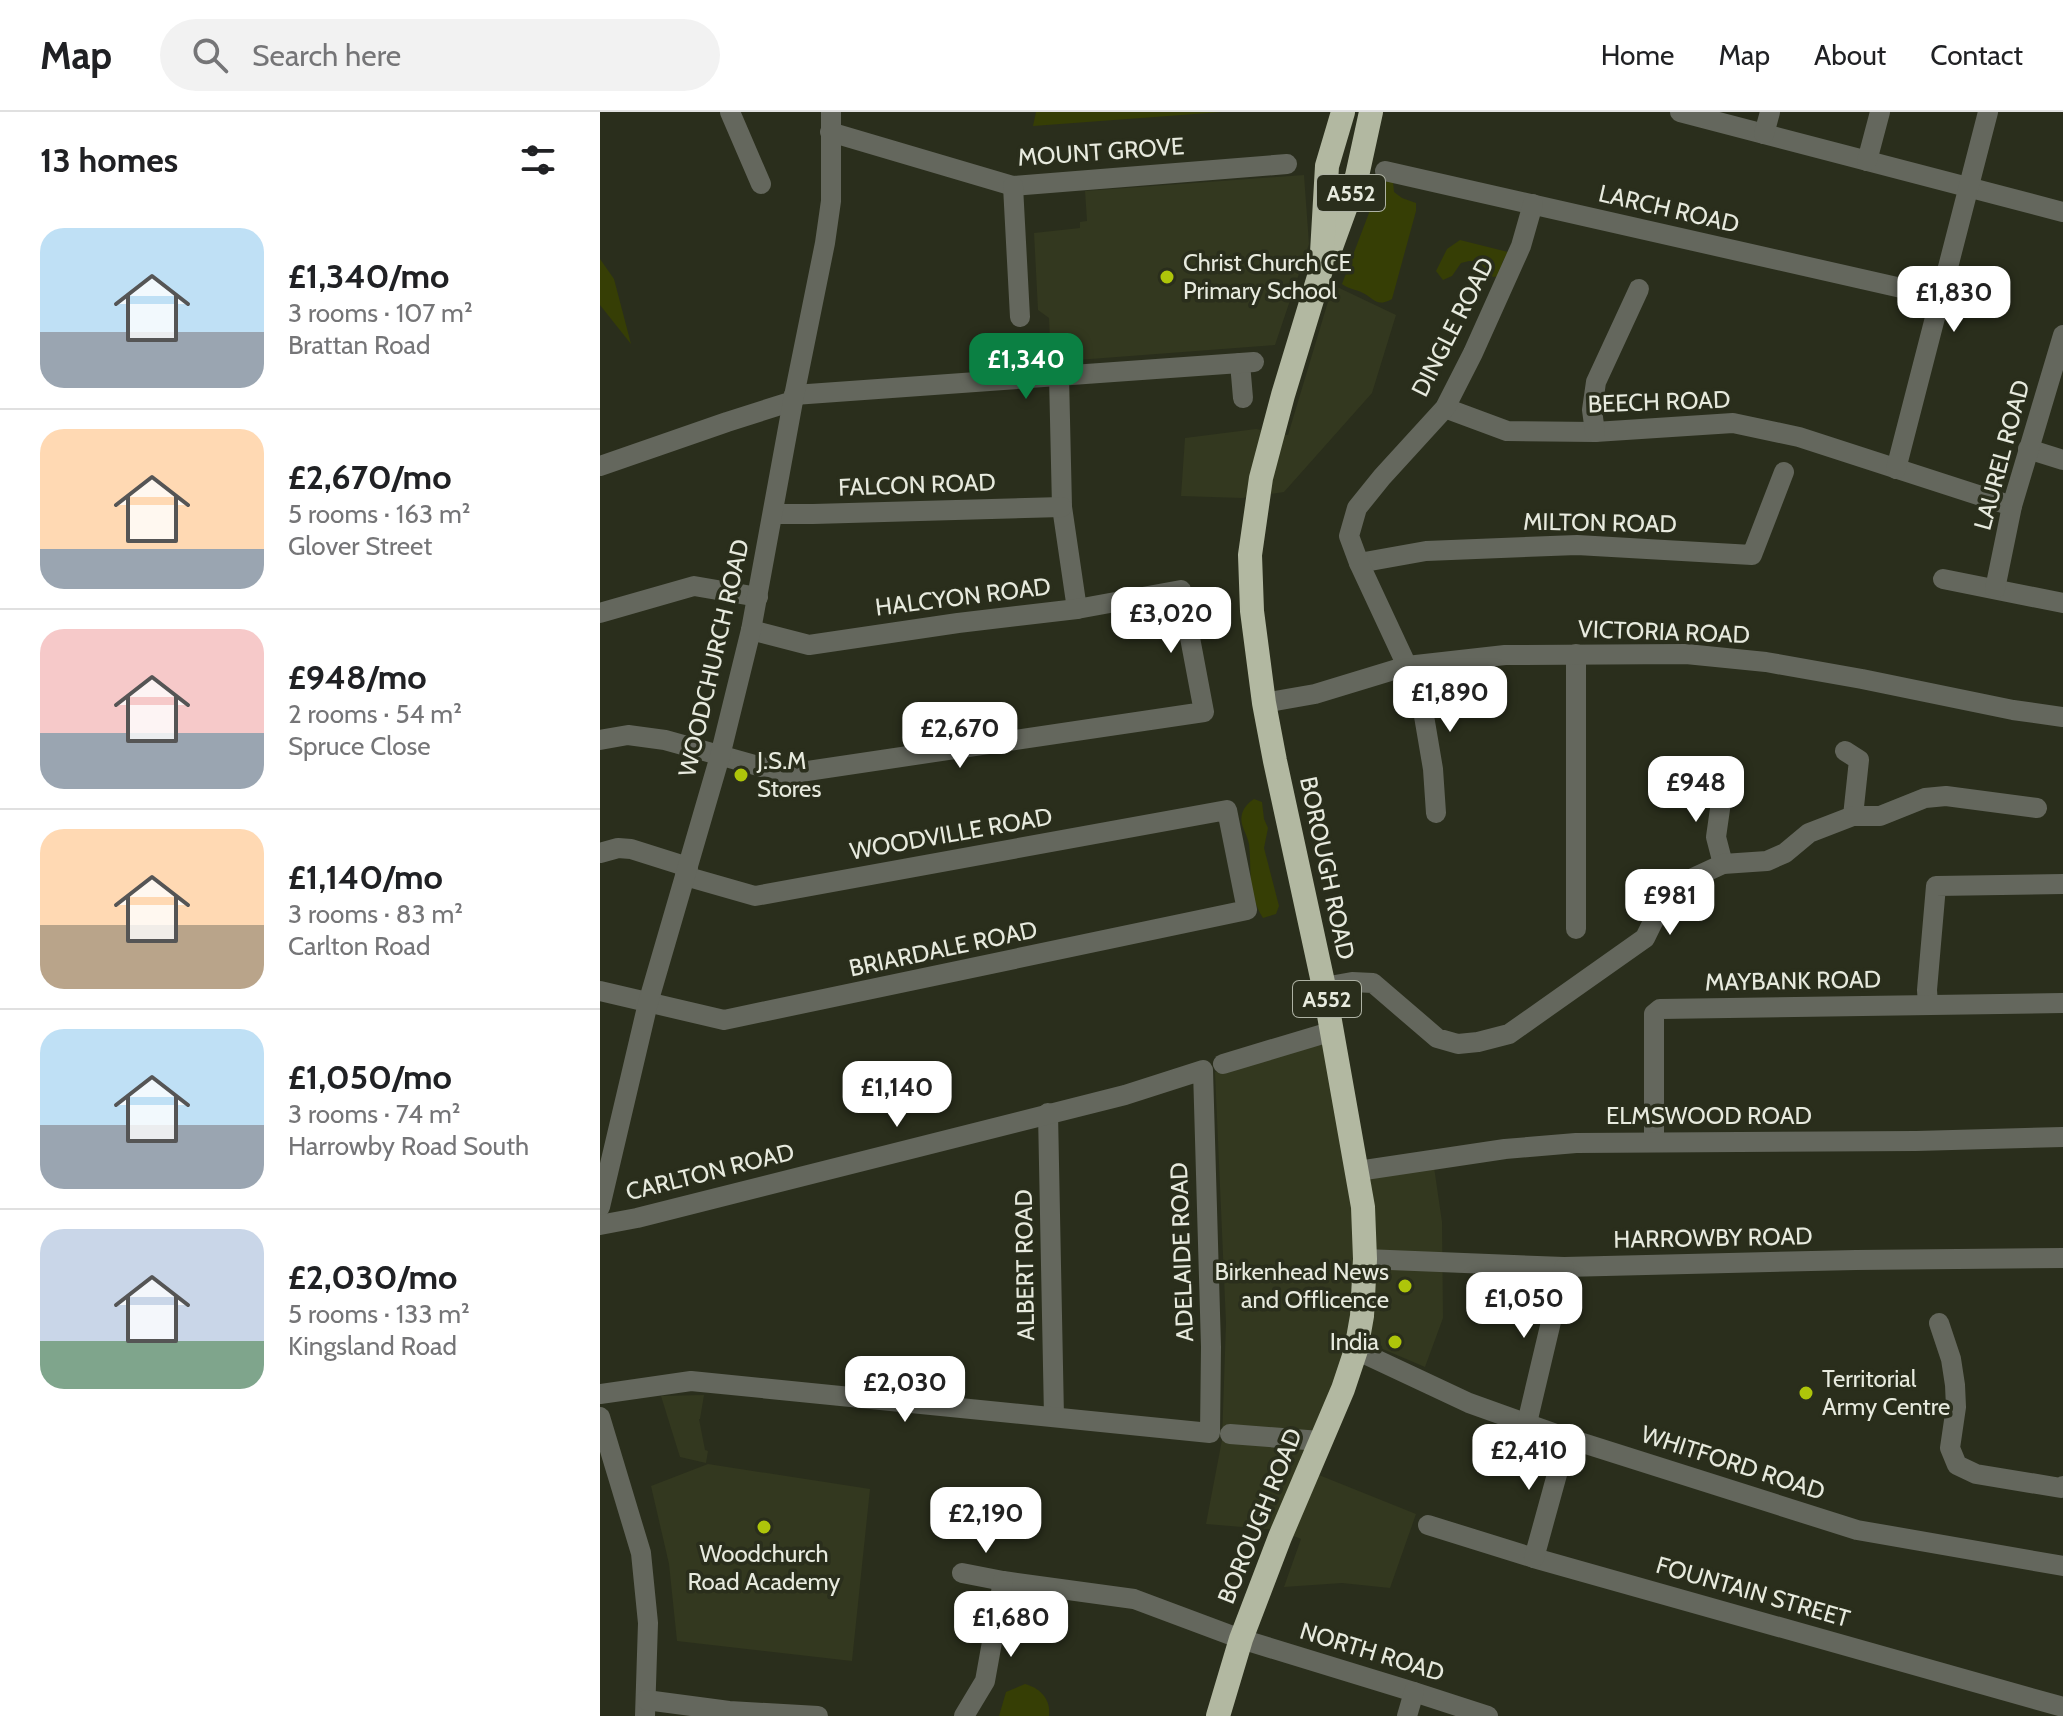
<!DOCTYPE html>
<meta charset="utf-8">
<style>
:root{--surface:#fff;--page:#f2f2f2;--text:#202124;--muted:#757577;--line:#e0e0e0;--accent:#0b8043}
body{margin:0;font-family:Cabin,sans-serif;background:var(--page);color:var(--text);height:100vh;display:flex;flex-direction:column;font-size:30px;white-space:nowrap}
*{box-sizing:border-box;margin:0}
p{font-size:26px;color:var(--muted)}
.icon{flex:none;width:44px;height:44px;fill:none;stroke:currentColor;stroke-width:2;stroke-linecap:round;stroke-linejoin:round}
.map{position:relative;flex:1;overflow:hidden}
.drawer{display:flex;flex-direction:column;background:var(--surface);width:600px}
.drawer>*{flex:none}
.price{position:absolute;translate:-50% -68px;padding:0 18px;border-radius:16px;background:#fff;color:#222;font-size:26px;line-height:52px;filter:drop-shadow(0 2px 4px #0008)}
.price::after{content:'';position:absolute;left:50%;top:48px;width:24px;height:18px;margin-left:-12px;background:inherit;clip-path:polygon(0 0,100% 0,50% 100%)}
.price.current{background:var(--accent);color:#fff}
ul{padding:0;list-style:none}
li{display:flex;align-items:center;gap:24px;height:200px;padding:0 40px}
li+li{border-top:2px solid var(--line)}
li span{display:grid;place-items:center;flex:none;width:224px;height:160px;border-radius:24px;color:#555}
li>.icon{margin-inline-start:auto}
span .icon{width:96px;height:96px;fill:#fffc;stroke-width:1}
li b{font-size:34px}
h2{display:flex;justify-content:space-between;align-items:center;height:96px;padding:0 40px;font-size:34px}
header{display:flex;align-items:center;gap:48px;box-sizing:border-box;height:112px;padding:0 40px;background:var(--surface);border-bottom:2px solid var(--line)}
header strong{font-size:38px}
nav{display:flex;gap:44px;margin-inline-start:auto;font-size:28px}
.search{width:560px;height:72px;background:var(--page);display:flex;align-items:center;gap:20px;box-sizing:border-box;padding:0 28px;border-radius:44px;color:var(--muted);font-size:30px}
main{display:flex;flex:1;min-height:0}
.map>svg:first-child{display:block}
.built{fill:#33381f}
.green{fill:#363e05}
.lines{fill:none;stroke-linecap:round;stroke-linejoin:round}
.minor{stroke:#64675d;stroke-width:20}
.highway{stroke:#b2b8a1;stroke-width:24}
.poi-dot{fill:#aec50a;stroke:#2a2e1c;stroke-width:3}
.labels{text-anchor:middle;stroke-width:7;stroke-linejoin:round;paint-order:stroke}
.shield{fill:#2a2e1c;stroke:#aeb2a4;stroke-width:2}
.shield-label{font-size:22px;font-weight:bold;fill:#e7eade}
.street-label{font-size:24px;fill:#e7eade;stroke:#2a2e1c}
.poi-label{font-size:24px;fill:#e7eade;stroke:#2a2e1c;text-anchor:start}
</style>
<header>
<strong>Map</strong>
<div class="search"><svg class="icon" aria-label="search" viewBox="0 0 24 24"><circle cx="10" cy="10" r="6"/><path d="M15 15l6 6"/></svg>Search here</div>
<nav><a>Home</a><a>Map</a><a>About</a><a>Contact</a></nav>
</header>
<main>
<section class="drawer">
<h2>13 homes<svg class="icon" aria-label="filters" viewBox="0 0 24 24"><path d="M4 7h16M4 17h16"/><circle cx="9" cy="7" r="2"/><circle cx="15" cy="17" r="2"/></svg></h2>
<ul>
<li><span style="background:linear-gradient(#bfe0f5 65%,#9aa5b1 0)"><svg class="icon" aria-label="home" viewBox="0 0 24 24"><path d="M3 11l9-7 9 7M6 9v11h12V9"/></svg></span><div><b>£1,340/mo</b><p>3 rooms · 107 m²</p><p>Brattan Road</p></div></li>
<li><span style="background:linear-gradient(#ffd9b3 75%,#9aa5b1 0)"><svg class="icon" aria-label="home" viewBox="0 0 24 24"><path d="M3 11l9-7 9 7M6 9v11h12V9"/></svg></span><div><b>£2,670/mo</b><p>5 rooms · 163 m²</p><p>Glover Street</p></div></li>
<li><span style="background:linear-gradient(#f6c9c9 65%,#9aa5b1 0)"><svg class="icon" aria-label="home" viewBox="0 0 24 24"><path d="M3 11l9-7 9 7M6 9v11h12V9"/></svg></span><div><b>£948/mo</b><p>2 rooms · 54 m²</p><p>Spruce Close</p></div></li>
<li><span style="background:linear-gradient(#ffd9b3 60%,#b9a48a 0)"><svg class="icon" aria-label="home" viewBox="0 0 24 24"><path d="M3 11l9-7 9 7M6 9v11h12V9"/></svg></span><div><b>£1,140/mo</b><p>3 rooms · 83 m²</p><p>Carlton Road</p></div></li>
<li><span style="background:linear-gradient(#bfe0f5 60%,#9aa5b1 0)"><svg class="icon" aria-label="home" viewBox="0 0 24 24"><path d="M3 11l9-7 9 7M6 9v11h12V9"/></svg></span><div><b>£1,050/mo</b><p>3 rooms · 74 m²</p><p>Harrowby Road South</p></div></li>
<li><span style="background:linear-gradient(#c9d6e8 70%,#7fa58c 0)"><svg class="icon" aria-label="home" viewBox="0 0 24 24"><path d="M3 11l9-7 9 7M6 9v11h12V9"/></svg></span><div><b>£2,030/mo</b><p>5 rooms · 133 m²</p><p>Kingsland Road</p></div></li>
</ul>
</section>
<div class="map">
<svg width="1463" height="1604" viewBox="0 0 1463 1604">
<rect width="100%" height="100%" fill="#2a2e1c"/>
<!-- built -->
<g class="built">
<polygon points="704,63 709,132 675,233 451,250 449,206 438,198 434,121 480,116 480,110 487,109 485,79"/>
<polygon points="733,173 796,203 772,281 684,380 642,386 581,384 585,326 656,317 688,323"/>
<polygon points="728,926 753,1061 834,1055 842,1110 843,1206 825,1255 752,1224 704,1357 816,1402 790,1476 742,1471 684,1475 701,1427 679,1418 606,1412 622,1328 626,1211 615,960"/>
<polygon points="104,1283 100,1307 99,1307 105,1338 108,1339 106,1351 80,1345 61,1284"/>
<polygon points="108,1352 270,1377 252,1549 77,1529 69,1452 51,1374"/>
</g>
<!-- green -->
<g class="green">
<polygon points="436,0 622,0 433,14"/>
<path d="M788,69l5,1 1,10 8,6 14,5v8l-24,88c-17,9 -17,-1 -31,-7 -7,-3 -12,-3 -19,-8l38,-100z"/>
<path d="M860,128l48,12 -6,11 -1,13 -8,1c-12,-12 -13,-20 -32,-14l-9,13 -9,4 -7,-9 11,-22z"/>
<polygon points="0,147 14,167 31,232 0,193"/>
<path d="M654,687l8,3 2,17 4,9 -4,20 15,58 -3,8 -13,4c-16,-26 -11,-46 -14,-74 -2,-11 -10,-19 -7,-30 2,-7 6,-11 12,-15z"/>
<path d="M425,1572c15,4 26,15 24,32h-50l7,-24z"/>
</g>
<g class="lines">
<!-- minor -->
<g class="minor">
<polyline points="130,0 161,72"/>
<polyline points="1080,0 1463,100"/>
<polyline points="230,20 413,74 687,52"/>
<polyline points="1164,22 1170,0"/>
<polyline points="1267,49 1280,0"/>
<polyline points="785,59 1341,185"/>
<polyline points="413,74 420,205"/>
<polyline points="640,251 643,286"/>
<polyline points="459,264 462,395 477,497"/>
<polyline points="194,283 654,250"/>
<polyline points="845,296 907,319 995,320 1133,311 1199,325 1412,394"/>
<polyline points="995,320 992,298 996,270 1039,177"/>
<polyline points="1428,337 1463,348"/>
<polyline points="0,354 127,310 193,289"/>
<polyline points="1296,357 1388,0"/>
<polyline points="173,402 213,402 462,395"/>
<polyline points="759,451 826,439 977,433 1152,443 1184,360"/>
<polyline points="1343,467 1463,491"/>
<polyline points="1395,477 1412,394 1463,223"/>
<polyline points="0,501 94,474 158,485"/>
<polyline points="976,542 976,817"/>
<polyline points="664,591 715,582 807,554 905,543 1086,542 1166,550 1262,567 1413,598 1463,605"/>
<polyline points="0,628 28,623 65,628 187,662 604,600 581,478 477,497 358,511 209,533 151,518"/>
<polyline points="1245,639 1259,648 1253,704"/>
<polyline points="836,701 833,657 824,604 807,554 759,451 749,424 757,396 782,365 845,296 873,241 921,134 933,92"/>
<polyline points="0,741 18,736 31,737 88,755"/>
<polyline points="1123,752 1116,725 1124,669"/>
<polyline points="724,875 752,870 773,871 837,926 858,932 878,930 909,922 1045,826 1069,777 1123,752 1167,749 1185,741 1209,721 1253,704 1280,704 1325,686 1346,684 1437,696"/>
<polyline points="0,879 124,908 647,798 627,698 155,784 85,764"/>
<polyline points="1328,892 1327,878 1336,774 1463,772"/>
<polyline points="623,952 733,919"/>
<polyline points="448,1001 454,1305"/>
<polyline points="1054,1030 1054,902 1060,897 1463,891"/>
<polyline points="758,1059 905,1037 976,1031 1316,1029 1463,1025"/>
<polyline points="0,1095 48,891 120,644 151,518 193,289 225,131 231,89 231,0"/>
<polyline points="0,1113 37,1106 525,983 603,958 611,1235 610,1321 91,1269 0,1282"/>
<polyline points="765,1147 964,1155 1256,1148 1463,1146"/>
<polyline points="1339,1211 1351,1247 1355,1273 1356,1295 1350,1336 1357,1353 1376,1362 1461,1376 1463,1374"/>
<polyline points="756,1238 869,1291 967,1326 1257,1418 1463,1454"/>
<polyline points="0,1305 41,1441 48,1511 45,1604"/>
<polyline points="927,1311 964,1155"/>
<polyline points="630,1322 720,1329"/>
<polyline points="828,1413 934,1446 1463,1595"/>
<polyline points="934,1446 967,1326"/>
<polyline points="362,1461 403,1469 534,1487 641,1527 814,1580 888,1604"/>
<polyline points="46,1588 129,1599 218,1604"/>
<polyline points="364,1604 385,1569 403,1469"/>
<polyline points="807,1604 814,1580"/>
</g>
<!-- highway -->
<g class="highway">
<polyline points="730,138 757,64 771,0"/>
<polyline points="618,1604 641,1527 680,1425 743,1277 756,1238 762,1204 765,1147 763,1095 724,875 675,649 664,591 652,499 650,443 661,366 683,283 721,158 727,54 743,0"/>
</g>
</g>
<!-- markers -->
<g class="poi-dot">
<circle cx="567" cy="165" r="8"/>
<circle cx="141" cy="663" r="8"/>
<circle cx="805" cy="1174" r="8"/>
<circle cx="795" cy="1230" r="8"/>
<circle cx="1206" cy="1281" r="8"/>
<circle cx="164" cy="1415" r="8"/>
</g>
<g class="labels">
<!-- shield labels -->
<g class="shield">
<rect x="717" y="63" width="68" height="36" rx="6"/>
<rect x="693" y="869" width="68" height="36" rx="6"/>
</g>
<g class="shield-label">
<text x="751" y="89">A552</text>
<text x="727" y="895">A552</text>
</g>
<!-- street labels -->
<g class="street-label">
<text transform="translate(501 40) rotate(-4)" y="8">MOUNT GROVE</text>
<text transform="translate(1069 97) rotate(13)" y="8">LARCH ROAD</text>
<text transform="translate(853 215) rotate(-63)" y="8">DINGLE ROAD</text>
<text transform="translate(1059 290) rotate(-2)" y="8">BEECH ROAD</text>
<text transform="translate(1402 343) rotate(-75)" y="8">LAUREL ROAD</text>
<text transform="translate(317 373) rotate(-2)" y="8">FALCON ROAD</text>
<text transform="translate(1000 411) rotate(1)" y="8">MILTON ROAD</text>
<text transform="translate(363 485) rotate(-7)" y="8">HALCYON ROAD</text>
<text transform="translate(1064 520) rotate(2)" y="8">VICTORIA ROAD</text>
<text transform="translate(114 546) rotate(-77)" y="8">WOODCHURCH ROAD</text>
<text transform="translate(351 722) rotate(-10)" y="8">WOODVILLE ROAD</text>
<text transform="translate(727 756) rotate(78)" y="8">BOROUGH ROAD</text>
<text transform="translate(343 837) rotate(-12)" y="8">BRIARDALE ROAD</text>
<text transform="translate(1193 869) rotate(-1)" y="8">MAYBANK ROAD</text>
<text x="1109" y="1012">ELMSWOOD ROAD</text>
<text transform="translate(110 1060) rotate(-14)" y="8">CARLTON ROAD</text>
<text transform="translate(1113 1126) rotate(-1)" y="8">HARROWBY ROAD</text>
<text transform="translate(582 1140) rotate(-92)" y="8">ADELAIDE ROAD</text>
<text transform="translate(425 1153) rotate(-91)" y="8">ALBERT ROAD</text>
<text transform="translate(1133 1351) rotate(18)" y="8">WHITFORD ROAD</text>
<text transform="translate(660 1404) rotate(-68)" y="8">BOROUGH ROAD</text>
<text transform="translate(1153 1480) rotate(16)" y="8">FOUNTAIN STREET</text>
<text transform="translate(772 1540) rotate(17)" y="8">NORTH ROAD</text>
</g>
<!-- poi labels -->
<g class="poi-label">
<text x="583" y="159">Christ Church CE<tspan x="583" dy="28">Primary School</tspan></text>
<text x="157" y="657">J.S.M<tspan x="157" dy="28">Stores</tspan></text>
<text x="789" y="1168" text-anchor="end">Birkenhead News<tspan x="789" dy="28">and Offlicence</tspan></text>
<text x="779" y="1238" text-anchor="end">India</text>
<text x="1222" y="1275">Territorial<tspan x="1222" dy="28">Army Centre</tspan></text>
<text x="164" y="1450" text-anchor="middle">Woodchurch<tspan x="164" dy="28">Road Academy</tspan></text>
</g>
</g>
</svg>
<b class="price" style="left:1354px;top:222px">£1,830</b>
<b class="price current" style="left:426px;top:289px">£1,340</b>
<b class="price" style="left:571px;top:543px">£3,020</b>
<b class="price" style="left:850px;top:622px">£1,890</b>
<b class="price" style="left:360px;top:658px">£2,670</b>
<b class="price" style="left:1096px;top:712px">£948</b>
<b class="price" style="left:1070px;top:825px">£981</b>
<b class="price" style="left:297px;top:1017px">£1,140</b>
<b class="price" style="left:924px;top:1228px">£1,050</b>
<b class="price" style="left:305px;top:1312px">£2,030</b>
<b class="price" style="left:929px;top:1380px">£2,410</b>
<b class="price" style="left:386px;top:1443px">£2,190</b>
<b class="price" style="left:411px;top:1547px">£1,680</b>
</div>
</main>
